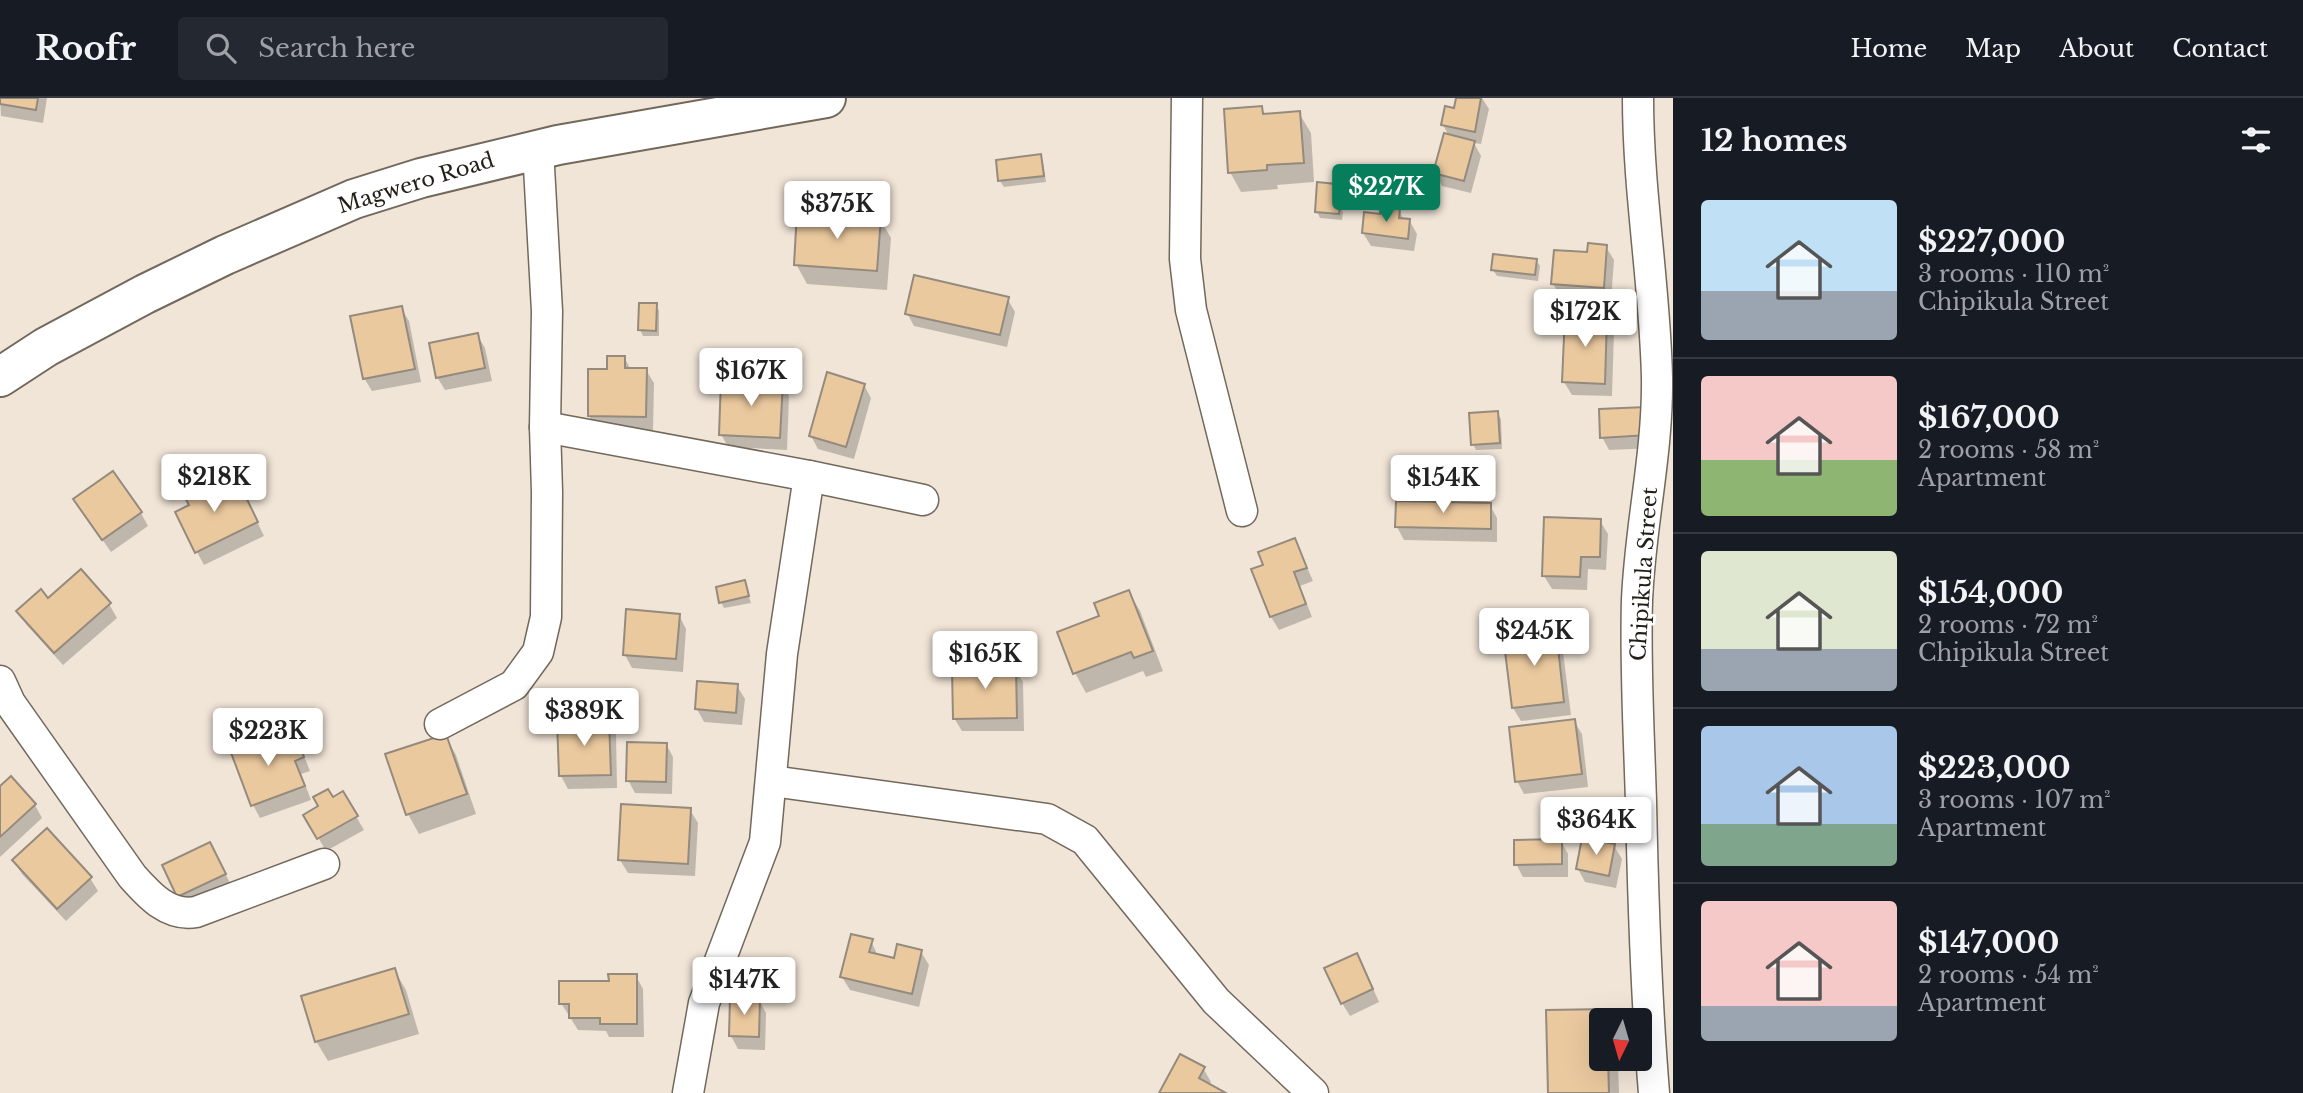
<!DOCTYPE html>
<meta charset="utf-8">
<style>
:root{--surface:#171b24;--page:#242831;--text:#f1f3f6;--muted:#9ea1a6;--line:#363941;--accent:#067e5b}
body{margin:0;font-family:"Libre Baskerville",serif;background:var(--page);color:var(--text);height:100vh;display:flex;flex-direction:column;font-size:26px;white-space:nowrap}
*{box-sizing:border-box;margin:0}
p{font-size:23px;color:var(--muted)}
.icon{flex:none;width:38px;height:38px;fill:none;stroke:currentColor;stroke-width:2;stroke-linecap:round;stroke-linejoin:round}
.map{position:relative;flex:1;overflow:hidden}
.side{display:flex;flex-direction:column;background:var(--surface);width:630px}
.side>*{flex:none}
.needle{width:46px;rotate:185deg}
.controls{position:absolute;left:1589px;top:910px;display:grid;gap:14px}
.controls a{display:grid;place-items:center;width:63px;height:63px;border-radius:7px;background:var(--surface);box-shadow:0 7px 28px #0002;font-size:35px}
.price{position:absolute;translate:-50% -60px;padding:0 16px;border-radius:7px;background:#fff;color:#222;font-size:23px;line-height:46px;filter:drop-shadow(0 2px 4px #0008)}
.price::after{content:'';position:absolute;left:50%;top:42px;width:21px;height:16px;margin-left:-10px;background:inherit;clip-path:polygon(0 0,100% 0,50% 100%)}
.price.current{background:var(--accent);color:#fff}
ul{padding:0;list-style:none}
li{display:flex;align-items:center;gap:21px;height:175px;padding:0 28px}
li+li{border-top:2px solid var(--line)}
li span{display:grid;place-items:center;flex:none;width:196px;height:140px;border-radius:7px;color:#555}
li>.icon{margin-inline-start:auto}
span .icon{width:84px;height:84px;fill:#fffc;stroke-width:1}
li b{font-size:30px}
h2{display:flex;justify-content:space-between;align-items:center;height:84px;padding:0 28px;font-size:30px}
header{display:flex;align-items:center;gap:42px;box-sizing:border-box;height:98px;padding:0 35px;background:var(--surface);border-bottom:2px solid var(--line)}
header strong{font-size:33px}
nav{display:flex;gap:38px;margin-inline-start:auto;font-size:24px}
.search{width:490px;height:63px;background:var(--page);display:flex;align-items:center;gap:18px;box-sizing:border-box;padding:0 24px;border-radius:7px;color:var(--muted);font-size:26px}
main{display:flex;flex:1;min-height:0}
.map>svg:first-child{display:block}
.shadow{fill:#0003}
.building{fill:#ebc99f;stroke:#948a7d;stroke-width:2}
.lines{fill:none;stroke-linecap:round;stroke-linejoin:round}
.minor-casing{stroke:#72685c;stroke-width:33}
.tertiary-casing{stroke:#72685c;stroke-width:42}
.minor{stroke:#fff;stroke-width:30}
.tertiary{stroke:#fff;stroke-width:38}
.labels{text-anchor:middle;stroke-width:5;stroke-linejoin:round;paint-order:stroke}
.street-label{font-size:21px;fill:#221e18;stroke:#fff}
</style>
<header>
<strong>Roofr</strong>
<div class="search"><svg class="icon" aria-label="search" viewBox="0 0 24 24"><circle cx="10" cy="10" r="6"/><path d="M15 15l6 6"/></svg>Search here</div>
<nav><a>Home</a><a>Map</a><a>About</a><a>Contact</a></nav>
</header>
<main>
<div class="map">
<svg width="1673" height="995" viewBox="0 0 1673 995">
<rect width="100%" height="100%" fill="#f1e5d7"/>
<!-- shadow -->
<g class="shadow">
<polygon points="0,0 47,0 43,25 1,18"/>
<polygon points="1458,0 1482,0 1489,11 1481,46 1474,45 1481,58 1471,95 1442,88 1435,75 1449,38 1443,27 1455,12"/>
<polygon points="1261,10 1266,17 1299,15 1311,35 1314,84 1277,87 1278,91 1241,94 1230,74"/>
<polygon points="1040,58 1043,64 1046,84 1004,89 1000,83"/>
<polygon points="1335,87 1339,93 1338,108 1343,114 1342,122 1320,120 1317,114"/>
<polygon points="1399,113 1404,122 1409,122 1417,136 1414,153 1371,148 1363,135 1382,118"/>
<polygon points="880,121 891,140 887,192 807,186 796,166"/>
<polygon points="1606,149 1614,162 1611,203 1561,199 1553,186"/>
<polygon points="1536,162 1540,168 1538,183 1497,178 1493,172"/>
<polygon points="1007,200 1015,214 1007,249 914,228 907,215"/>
<polygon points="656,207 659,213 659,238 643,238 640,232"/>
<polygon points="401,210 409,223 421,284 372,293 364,280"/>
<polygon points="1606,219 1614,233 1612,298 1572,297 1564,284"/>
<polygon points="477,237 485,250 492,283 445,292 437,279"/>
<polygon points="624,259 631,272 646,272 654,285 653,332 597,331 589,318 609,273"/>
<polygon points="782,285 789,298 787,352 728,349 721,336"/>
<polygon points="864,287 871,300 854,361 818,351 811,338"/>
<polygon points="1645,311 1654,350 1609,352 1602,339"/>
<polygon points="1497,315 1501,321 1502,351 1476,352 1473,346"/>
<polygon points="215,399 246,400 264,438 204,467 197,454"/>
<polygon points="1490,407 1497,420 1497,444 1404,442 1397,429"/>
<polygon points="83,414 141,415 148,428 111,454"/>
<polygon points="1600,423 1608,436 1606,472 1588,471 1587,492 1552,491 1544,478"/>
<polygon points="1295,442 1313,483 1300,488 1312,519 1279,532 1271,519 1253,472 1265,468"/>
<polygon points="81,474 109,506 117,520 63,567 26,526 19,513 48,502"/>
<polygon points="744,484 751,505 724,510 721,504"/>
<polygon points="1129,494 1140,513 1163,573 1146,579 1143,573 1086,595 1075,575 1102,519"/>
<polygon points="679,517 686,531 683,574 632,570 625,557"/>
<polygon points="1555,533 1562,546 1571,617 1521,623 1513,610"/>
<polygon points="999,558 1006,571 1015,571 1023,584 1024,633 962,633 954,620 981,573"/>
<polygon points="737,588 745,601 742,627 704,624 697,611"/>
<polygon points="608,623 616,636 617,690 568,691 561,678"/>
<polygon points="1574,623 1582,636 1588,689 1524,696 1517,683"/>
<polygon points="282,635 291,653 299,650 306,663 310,673 301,676 311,702 260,720 253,707 232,653"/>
<polygon points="445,638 456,657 476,716 419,736 408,716"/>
<polygon points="666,646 673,659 672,696 635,695 628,682"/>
<polygon points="0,691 35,707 42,720 0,759"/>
<polygon points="343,696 364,732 326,753 305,717"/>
<polygon points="690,712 698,725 695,778 628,775 620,762"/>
<polygon points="1561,743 1568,756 1568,779 1523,779 1516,766"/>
<polygon points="1614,748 1622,761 1616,790 1585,784 1578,771"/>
<polygon points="217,759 232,789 186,811 179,798"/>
<polygon points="14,763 90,780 98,793 66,823 22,776"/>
<polygon points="871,843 878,858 895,862 921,854 929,867 919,909 850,892 842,879"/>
<polygon points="1364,870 1379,904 1350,918 1342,905"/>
<polygon points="394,872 406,892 419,936 328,963 316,943"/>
<polygon points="636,878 643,891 644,939 609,939 606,933 578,932 561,905 611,885"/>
<polygon points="759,902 766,915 765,952 738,951 731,938"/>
<polygon points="1606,913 1611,922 1601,922 1601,961 1618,961 1619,995 1550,995"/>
<polygon points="1203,970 1211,984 1209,988 1223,995 1161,995"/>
</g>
<!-- building -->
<g class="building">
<polygon points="0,0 38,0 36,12 0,6"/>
<polygon points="1456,0 1481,0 1475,34 1441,27 1445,8 1454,10"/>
<polygon points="1262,8 1263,16 1300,13 1304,65 1267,67 1267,72 1228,75 1224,11"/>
<polygon points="1444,35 1475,43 1464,83 1433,75"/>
<polygon points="1041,56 1044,78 998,83 996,62"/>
<polygon points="1317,84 1336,86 1335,106 1340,107 1339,116 1315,114"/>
<polygon points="1381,109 1400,111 1399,120 1410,121 1408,141 1362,135 1364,114 1380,116"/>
<polygon points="797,113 881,119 877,173 794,167"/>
<polygon points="1588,145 1607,147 1604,190 1551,186 1554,152 1587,154"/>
<polygon points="1493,156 1537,161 1535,177 1491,172"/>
<polygon points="914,177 1009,199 1000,237 905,216"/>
<polygon points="639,205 657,205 656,233 638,232"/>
<polygon points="402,208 415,271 363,281 350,218"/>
<polygon points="1565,216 1607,218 1605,286 1562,284"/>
<polygon points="478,235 485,270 436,280 429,245"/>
<polygon points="607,258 625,258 625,270 647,270 646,319 588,318 588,271 607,271"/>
<polygon points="827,274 865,286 846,349 809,338"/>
<polygon points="721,281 783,283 780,340 719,337"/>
<polygon points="1646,309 1648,337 1600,340 1599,311"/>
<polygon points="1498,313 1500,345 1471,347 1469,315"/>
<polygon points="113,373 142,414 102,442 73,401"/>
<polygon points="206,380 215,397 239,385 258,424 195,455 175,414 189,407 181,392"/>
<polygon points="1396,403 1491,405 1491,431 1395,429"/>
<polygon points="1544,419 1601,421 1600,459 1581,459 1580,479 1542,478"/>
<polygon points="1295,440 1307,470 1294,474 1306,506 1270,519 1251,471 1263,467 1258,454"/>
<polygon points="81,471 111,505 54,555 16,513 41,491 48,500"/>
<polygon points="745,482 749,498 719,505 716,489"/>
<polygon points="1129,492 1153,553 1134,560 1131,554 1073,576 1057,534 1099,518 1094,505"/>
<polygon points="626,511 680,516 676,561 623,557"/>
<polygon points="1556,531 1564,604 1512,610 1503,537"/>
<polygon points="979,557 1000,557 1000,569 1016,569 1017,620 953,621 952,571 979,571"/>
<polygon points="697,583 738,586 736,615 695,611"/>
<polygon points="609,621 611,677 559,678 557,623"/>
<polygon points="1575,621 1582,676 1515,684 1509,629"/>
<polygon points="283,633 290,651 300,648 304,659 295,663 305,688 251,708 230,652"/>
<polygon points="446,636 467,696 406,717 385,656"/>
<polygon points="627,644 667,645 666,684 626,683"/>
<polygon points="11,678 36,706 0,739 0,688"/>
<polygon points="328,691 333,699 343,693 358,718 317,741 303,717 318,708 313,699"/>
<polygon points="621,706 691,710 688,766 618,762"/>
<polygon points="47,730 92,779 57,811 12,762"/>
<polygon points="1582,740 1615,746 1609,778 1576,771"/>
<polygon points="1562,741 1562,766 1514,767 1514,742"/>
<polygon points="210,744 226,776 177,799 162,767"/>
<polygon points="851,836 873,841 869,854 894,860 897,846 922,852 912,896 840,879"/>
<polygon points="1357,855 1373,891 1341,906 1324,870"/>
<polygon points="395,870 409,916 315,944 301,898"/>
<polygon points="608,876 637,876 637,926 600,926 600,920 569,920 569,906 559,906 559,883 609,883"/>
<polygon points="730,899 760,900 759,939 729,938"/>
<polygon points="1607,911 1607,922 1601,922 1601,961 1608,961 1609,995 1548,995 1546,912"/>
<polygon points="1180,956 1205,969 1199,980 1226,995 1159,995"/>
</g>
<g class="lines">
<defs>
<g id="minor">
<polyline points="1187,0 1185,161 1191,212 1242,413"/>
<path d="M1638,0c0,94 17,187 19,280 1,75 -17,148 -20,222 -2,67 2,134 4,202 2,97 5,194 13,291"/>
<polyline points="545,329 809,378 923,402"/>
<path d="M0,583l10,22 122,173c17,19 36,41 64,36l128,-48"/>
<polyline points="440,626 514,587 538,554 546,519 547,394 545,329 547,213 538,51"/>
<polyline points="772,683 1047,721 1085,742 1216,903 1313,995"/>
<polyline points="688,995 704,905 765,744 782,556 809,378"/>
</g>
<polyline id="tertiary" points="0,279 46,249 145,196 225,157 354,101 421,80 558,47 826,0"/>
</defs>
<!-- minor casing -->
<use href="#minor" class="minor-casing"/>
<!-- tertiary casing -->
<use href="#tertiary" class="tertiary-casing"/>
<!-- minor -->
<use href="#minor" class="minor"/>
<!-- tertiary -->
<use href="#tertiary" class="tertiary"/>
</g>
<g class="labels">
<!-- street labels -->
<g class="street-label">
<text transform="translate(416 85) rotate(-17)" y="7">Magwero Road</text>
<text transform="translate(1644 476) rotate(-86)" y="7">Chipikula Street</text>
</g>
</g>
</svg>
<div class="controls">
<a><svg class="needle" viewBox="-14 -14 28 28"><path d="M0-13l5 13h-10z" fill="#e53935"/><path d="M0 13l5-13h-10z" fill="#9ea1a6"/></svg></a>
</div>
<b class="price current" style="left:1386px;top:126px">$227K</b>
<b class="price" style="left:837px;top:143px">$375K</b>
<b class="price" style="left:1585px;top:251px">$172K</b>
<b class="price" style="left:751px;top:310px">$167K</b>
<b class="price" style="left:214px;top:416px">$218K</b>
<b class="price" style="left:1443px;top:417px">$154K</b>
<b class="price" style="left:1534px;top:570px">$245K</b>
<b class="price" style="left:985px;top:593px">$165K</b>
<b class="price" style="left:584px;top:650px">$389K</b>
<b class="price" style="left:268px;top:670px">$223K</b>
<b class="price" style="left:1596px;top:759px">$364K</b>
<b class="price" style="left:744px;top:919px">$147K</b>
</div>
<section class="side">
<h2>12 homes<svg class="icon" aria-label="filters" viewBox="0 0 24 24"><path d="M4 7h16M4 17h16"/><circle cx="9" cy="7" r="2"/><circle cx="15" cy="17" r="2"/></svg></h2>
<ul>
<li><span style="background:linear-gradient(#bfe0f5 65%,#9aa5b1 0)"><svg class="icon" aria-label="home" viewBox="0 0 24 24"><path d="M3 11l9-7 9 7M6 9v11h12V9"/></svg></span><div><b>$227,000</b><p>3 rooms · 110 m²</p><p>Chipikula Street</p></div></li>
<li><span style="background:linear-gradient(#f6c9c9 60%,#8fb573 0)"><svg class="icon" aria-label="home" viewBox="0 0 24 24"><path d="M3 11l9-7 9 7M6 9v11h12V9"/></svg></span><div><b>$167,000</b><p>2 rooms · 58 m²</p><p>Apartment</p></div></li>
<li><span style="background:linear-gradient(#dfe7d0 70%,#9aa5b1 0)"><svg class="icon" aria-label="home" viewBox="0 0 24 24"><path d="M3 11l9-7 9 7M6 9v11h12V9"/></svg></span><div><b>$154,000</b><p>2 rooms · 72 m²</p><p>Chipikula Street</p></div></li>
<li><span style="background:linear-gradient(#a9c7e8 70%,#7fa58c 0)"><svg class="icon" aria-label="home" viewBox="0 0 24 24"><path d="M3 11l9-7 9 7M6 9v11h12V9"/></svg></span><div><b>$223,000</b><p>3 rooms · 107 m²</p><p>Apartment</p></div></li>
<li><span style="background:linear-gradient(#f6c9c9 75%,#9aa5b1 0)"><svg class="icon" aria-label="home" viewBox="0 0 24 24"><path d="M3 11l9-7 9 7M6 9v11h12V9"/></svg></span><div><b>$147,000</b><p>2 rooms · 54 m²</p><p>Apartment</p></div></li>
</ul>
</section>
</main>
